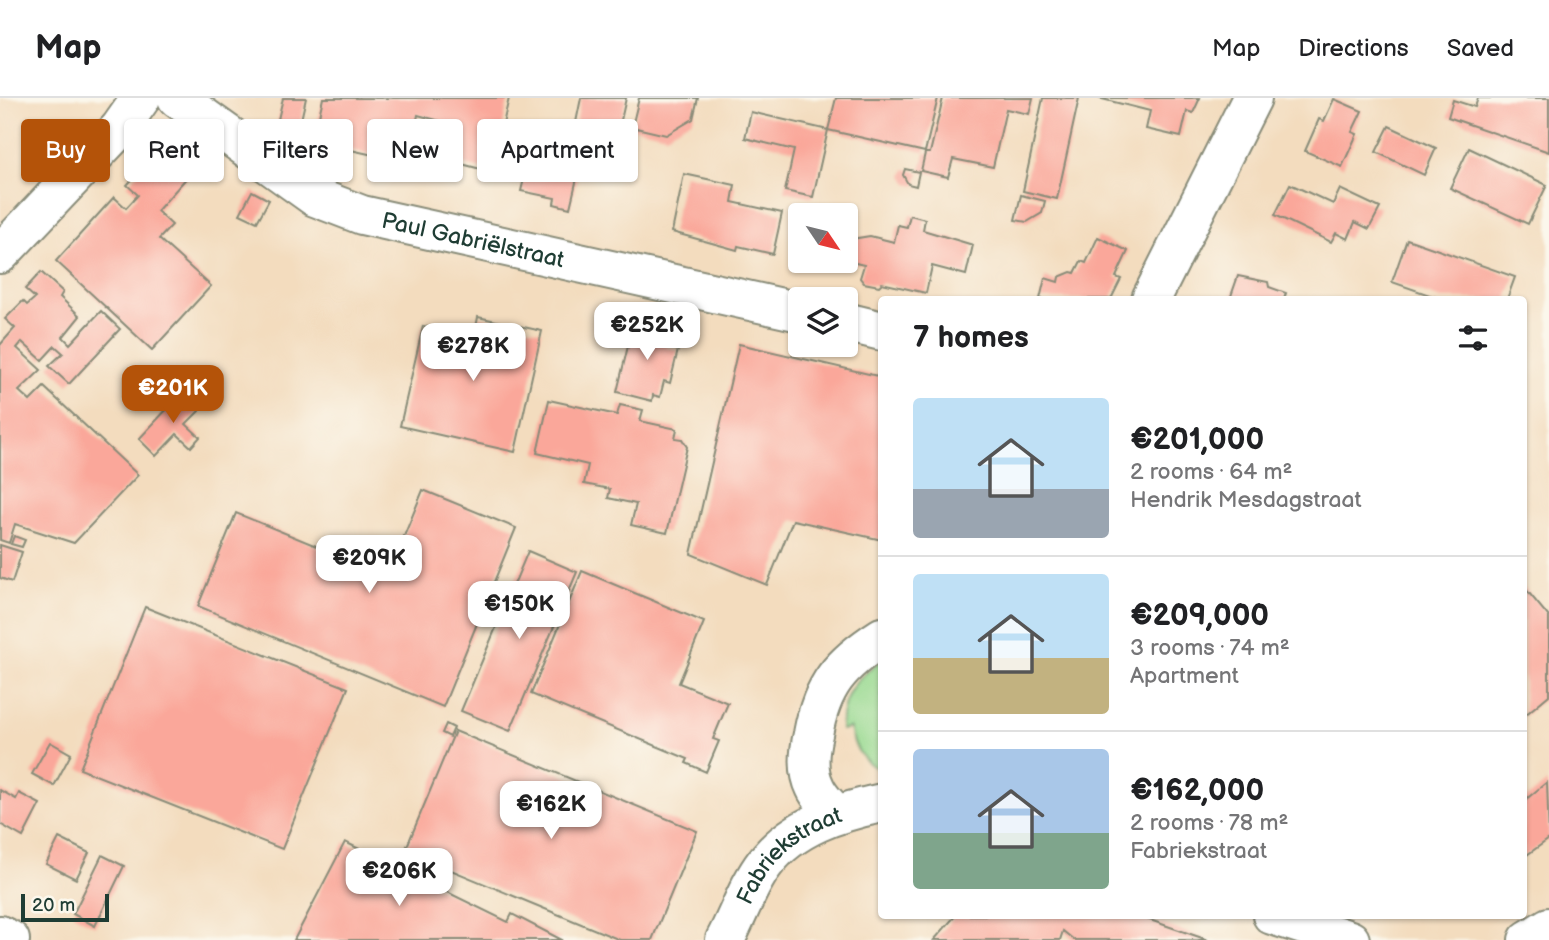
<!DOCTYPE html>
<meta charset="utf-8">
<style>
:root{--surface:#fff;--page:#f2f2f2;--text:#202124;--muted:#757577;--line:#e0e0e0;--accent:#b45309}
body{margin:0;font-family:"Balsamiq Sans",sans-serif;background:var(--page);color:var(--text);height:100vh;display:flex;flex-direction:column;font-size:26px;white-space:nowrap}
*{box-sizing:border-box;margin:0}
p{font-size:23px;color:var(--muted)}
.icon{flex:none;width:38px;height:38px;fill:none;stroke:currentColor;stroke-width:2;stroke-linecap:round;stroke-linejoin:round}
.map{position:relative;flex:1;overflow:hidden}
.panel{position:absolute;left:878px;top:198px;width:649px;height:623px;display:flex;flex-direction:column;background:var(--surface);border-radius:7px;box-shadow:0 2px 5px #0004}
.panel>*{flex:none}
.guide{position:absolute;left:21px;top:21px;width:665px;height:63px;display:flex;gap:14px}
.needle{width:46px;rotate:125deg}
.tools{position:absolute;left:788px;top:105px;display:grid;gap:14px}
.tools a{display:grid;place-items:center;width:70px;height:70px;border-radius:7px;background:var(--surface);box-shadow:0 2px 5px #0004;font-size:35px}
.scale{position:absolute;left:21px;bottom:18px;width:88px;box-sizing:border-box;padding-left:7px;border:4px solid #1f3d34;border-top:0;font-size:19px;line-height:24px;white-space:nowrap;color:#1f3d34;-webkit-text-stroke:5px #fbf7ec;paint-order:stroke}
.price{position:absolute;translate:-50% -60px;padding:0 16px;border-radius:14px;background:#fff;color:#222;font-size:23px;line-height:46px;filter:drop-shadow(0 2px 4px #0008)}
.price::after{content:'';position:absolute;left:50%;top:42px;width:21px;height:16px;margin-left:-10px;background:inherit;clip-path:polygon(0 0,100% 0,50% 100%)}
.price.selected{background:var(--accent);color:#fff}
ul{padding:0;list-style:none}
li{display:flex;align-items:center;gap:21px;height:175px;padding:0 35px}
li+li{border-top:2px solid var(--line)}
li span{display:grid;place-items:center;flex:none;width:196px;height:140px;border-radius:7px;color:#555}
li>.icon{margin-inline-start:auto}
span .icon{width:84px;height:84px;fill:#fffc;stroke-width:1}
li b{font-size:30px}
h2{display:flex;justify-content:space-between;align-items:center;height:84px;padding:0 35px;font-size:30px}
.pill{padding:0 24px;border-radius:7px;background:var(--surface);box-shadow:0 2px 5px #0004;font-size:24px;line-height:63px}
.pill.selected{background:var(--accent);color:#fff}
header{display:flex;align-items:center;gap:42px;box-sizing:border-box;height:98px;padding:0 35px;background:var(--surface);border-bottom:2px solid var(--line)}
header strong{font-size:33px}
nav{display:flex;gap:38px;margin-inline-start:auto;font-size:24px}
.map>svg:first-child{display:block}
.green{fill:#98d990;stroke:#5c8b62;stroke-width:2}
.building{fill:#faa79a}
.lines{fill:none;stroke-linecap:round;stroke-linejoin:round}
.minor-casing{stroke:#898c79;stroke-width:42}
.minor{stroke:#fff;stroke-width:38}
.labels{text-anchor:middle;stroke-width:7;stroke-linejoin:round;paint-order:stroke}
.street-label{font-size:23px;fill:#1f3d34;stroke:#fbf7ec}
</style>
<header>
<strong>Map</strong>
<nav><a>Map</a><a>Directions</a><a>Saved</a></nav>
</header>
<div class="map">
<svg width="1549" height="842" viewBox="0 0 1549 842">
<rect width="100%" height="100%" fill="#fbf7ec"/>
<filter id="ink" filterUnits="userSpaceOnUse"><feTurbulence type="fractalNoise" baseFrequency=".0143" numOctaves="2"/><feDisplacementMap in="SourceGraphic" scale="14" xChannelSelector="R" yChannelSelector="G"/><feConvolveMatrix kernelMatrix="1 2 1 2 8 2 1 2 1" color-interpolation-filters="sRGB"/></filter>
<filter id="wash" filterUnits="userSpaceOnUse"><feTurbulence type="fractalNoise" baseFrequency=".00686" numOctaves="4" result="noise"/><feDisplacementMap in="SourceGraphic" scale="28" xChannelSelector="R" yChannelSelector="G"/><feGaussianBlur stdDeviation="1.57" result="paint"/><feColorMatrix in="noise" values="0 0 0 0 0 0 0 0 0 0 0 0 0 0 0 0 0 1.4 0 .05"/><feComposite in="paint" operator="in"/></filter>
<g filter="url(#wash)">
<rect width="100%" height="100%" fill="#f3dcbe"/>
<!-- green -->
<path class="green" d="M882,561v112c-19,-9 -28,-22 -32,-43l-9,2c1,-38 13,-48 41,-71z"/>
<g id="blocks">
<!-- building -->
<g class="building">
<polygon points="283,0 306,0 298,35 276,30"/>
<polygon points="323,0 509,0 492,74 435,59 444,24 418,17 408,61 404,64 351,52 350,58 312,50"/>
<polygon points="581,0 626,0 615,49 573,39"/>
<polygon points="639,0 698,0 693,21 666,37 632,29"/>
<polygon points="836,0 938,0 925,54 828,32 813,99 785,93 794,52 745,40 751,14 828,32"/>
<polygon points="943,0 1033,0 1029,16 1006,11 993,69 953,61 948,79 921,73 925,55 930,55"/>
<polygon points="1043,0 1079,0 1057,101 1023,93"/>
<polygon points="1098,0 1200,0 1193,15 1187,13 1181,39 1146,31 1150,13"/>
<polygon points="1478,0 1549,0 1549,54 1448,19 1453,2 1475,9"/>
<polygon points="1334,1 1362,13 1352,34 1357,36 1342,69 1305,53 1319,21 1324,23"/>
<polygon points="1389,28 1436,50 1424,77 1376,54"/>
<polygon points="165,46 181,60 185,55 198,67 157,113 172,127 159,141 211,188 152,252 56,163 114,99 126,110 138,97 127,87"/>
<polygon points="1469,50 1547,87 1528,126 1450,90"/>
<polygon points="531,52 581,63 570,110 554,106 555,100 521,93 524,81 520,78"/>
<polygon points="905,71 919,74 916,88 908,86 903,77"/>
<polygon points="684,76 735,87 732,104 782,115 773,156 738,148 737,152 672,134"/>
<polygon points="1290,86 1333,106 1340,91 1380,110 1369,131 1355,124 1348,141 1336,135 1331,144 1275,117"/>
<polygon points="252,93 269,102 257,124 240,116"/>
<polygon points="1021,97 1045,103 1042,115 1027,124 1015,122"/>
<polygon points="910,117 925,121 923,132 973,147 966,177 932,168 926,195 882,185 879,188 864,185 860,180 864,167 847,163 852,141 870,138 894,144 898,127 907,129"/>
<polygon points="1098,139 1128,153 1116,179 1121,181 1111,201 1040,201 1045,180 1058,184 1059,179 1071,174 1075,175 1081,163 1086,165"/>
<polygon points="1407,141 1515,179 1507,201 1441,201 1392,184"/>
<polygon points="41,174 63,194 60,199 80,218 63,239 70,246 101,213 120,231 69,286 49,268 63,255 55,248 42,262 22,244 17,250 41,272 19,293 30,303 44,289 138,377 74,445 15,426 9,445 0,442 0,247 15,230 5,221 23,203 27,207 35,200 25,191"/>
<polygon points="1238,178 1268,184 1269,189 1286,195 1284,201 1230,201"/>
<polygon points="478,219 542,233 515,354 400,328 423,228 474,240"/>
<polygon points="634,223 669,231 665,249 678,252 670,285 664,283 660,299 653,297 652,303 617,294"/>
<polygon points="739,246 882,279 882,442 793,422 767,487 691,456"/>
<polygon points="184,293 202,310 186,326 200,339 191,349 177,336 156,358 139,341"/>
<polygon points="549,302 617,317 620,307 643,312 640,323 677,331 675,340 682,341 687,349 667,435 631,427 636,406 608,400 610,391 584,386 588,367 537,355"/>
<polygon points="423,392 516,430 443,609 198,508 236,415 360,466 398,453"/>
<polygon points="14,438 25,442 22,449 11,446"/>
<polygon points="0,447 22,454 12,484 0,480"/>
<polygon points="528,453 577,474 510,633 461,613"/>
<polygon points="582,473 704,524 679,585 728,605 713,641 719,643 706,674 686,665 688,661 531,596"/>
<polygon points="1524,489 1549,519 1549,597 1524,618"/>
<polygon points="145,509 348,590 282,751 80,671"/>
<polygon points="446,626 454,630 450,639 442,635"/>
<polygon points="455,633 697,733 652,842 620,842 405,753"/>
<polygon points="50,644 71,656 54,688 32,676"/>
<polygon points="1547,684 1549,741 1524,759 1524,703"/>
<polygon points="0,692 16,701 19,695 40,706 23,739 0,726"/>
<polygon points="59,740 89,755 76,781 46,766"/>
<polygon points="345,744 508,824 512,816 562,842 294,842"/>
<polygon points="102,757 124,768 95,828 73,816"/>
<polygon points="956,817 1144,817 1144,820 1208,842 1074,842 1063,833 1060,842 934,842"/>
</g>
</g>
</g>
<g filter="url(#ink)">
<use href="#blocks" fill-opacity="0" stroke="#898c79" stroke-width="2"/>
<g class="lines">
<defs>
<g id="minor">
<path id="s1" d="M177,0l138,99 47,18 438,97"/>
<polyline points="0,156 120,30 141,0"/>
<polyline points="1151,201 1252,0"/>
<polyline points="845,224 882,233"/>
<path d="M834,715c-6,-8 -15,-16 -19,-26 -8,-16 -6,-36 -2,-53 9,-49 27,-70 69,-97"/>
<polyline points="1272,817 1350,842"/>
<polyline points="0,837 10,842"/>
<path id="s2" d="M725,842c13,-24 23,-55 40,-77 28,-37 74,-51 117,-60"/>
<polyline points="1528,842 1549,829"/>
</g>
</defs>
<!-- minor casing -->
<use href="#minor" class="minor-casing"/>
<!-- minor -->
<use href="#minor" class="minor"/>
</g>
</g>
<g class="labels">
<!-- street labels -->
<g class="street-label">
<text dy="8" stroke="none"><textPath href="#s1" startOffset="334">Paul Gabriëlstraat</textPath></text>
<text dy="8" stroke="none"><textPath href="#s2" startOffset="110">Fabriekstraat</textPath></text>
</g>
</g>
</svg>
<div class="tools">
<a><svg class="needle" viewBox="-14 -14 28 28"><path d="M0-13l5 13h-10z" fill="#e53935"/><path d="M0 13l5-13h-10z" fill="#757577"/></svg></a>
<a><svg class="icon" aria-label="layers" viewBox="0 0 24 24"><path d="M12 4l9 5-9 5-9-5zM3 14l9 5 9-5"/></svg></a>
</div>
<div class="scale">20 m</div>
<b class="price" style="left:647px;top:264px">€252K</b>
<b class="price" style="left:473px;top:285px">€278K</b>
<b class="price selected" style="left:173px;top:327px">€201K</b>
<b class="price" style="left:369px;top:497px">€209K</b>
<b class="price" style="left:519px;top:543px">€150K</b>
<b class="price" style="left:551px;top:743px">€162K</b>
<b class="price" style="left:399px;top:810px">€206K</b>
<div class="guide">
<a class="pill selected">Buy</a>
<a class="pill">Rent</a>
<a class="pill">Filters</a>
<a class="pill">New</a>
<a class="pill">Apartment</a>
</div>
<section class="panel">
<h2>7 homes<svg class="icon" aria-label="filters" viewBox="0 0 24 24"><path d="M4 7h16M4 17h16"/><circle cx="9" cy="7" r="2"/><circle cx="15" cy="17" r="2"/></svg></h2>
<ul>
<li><span style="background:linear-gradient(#bfe0f5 65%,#9aa5b1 0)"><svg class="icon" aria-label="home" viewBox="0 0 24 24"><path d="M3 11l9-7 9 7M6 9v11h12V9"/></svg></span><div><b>€201,000</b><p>2 rooms · 64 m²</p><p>Hendrik Mesdagstraat</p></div></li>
<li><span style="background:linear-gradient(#bfe0f5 60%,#c2b280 0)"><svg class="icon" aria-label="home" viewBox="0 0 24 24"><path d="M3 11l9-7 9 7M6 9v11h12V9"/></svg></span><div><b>€209,000</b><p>3 rooms · 74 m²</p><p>Apartment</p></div></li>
<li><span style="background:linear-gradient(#a9c7e8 60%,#7fa58c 0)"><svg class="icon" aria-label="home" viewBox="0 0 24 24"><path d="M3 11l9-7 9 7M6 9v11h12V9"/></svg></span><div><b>€162,000</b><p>2 rooms · 78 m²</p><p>Fabriekstraat</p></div></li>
</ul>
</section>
</div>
